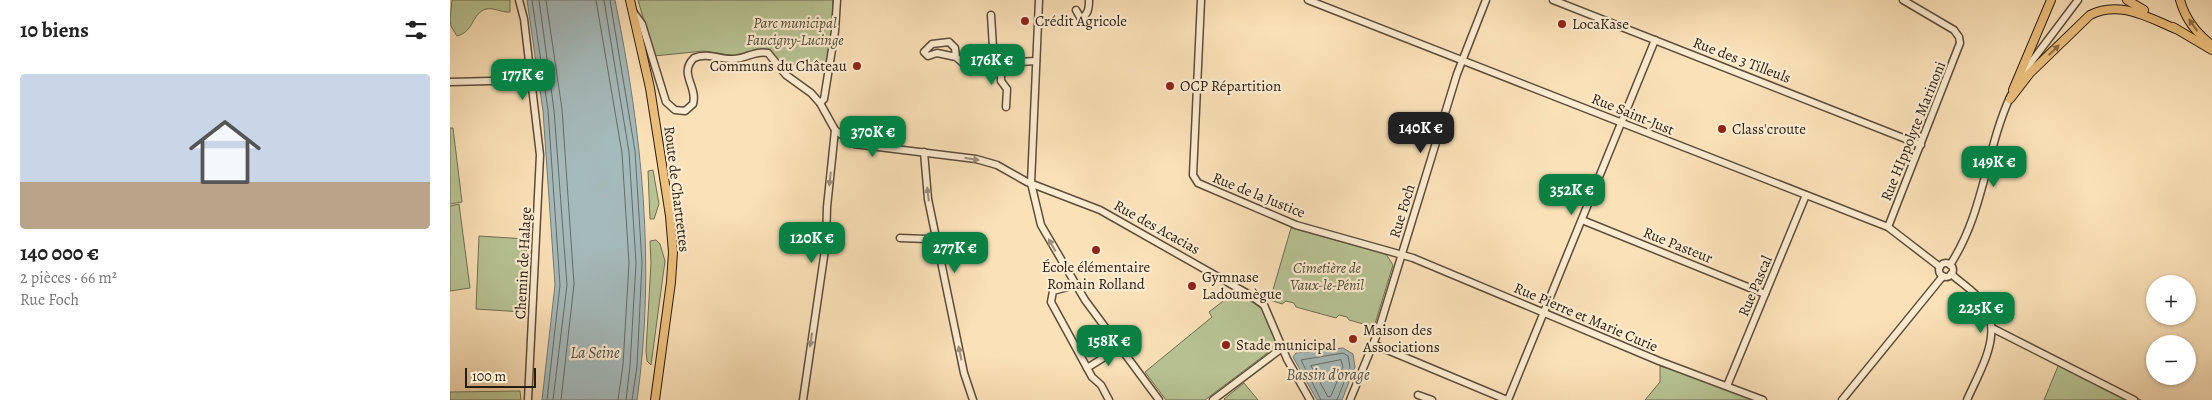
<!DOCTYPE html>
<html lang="fr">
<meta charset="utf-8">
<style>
:root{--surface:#fff;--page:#f6f6f6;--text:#222;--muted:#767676;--line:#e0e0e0;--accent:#0b8043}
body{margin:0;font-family:Alegreya,serif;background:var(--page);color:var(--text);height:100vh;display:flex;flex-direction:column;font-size:19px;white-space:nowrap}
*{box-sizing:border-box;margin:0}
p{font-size:16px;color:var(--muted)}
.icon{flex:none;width:28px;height:28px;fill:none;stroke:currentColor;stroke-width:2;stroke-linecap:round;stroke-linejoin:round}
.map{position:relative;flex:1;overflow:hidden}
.side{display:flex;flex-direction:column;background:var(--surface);width:450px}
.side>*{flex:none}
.fabs{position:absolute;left:1696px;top:275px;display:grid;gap:10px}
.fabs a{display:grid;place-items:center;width:50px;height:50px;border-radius:50%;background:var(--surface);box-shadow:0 1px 4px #0004;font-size:25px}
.scale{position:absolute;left:15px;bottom:12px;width:71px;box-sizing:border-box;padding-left:5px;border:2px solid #261c11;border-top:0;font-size:14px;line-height:18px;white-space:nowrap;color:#261c11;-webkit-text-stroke:4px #fcecd1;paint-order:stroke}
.price{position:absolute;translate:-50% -42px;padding:0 11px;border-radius:10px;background:var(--accent);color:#fff;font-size:16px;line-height:32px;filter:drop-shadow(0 1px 2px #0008)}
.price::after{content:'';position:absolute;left:50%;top:30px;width:15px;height:11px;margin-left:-8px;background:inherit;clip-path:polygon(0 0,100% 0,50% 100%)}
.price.current{background:#222;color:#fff}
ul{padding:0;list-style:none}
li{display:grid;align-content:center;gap:10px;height:265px;padding:0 20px}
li+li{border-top:1px solid var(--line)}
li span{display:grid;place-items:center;height:155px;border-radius:5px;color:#555}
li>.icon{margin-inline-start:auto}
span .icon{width:90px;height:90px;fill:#fffc;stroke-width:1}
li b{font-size:21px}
h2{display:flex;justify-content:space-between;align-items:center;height:60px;padding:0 20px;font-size:21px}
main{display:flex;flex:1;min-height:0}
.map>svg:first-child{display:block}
.green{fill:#b8c494;stroke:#6f7052}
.water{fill:#a5babb;stroke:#727b77}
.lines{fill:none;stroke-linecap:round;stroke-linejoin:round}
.shore{stroke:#666b66;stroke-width:1}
.minor-casing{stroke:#5b4d3b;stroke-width:9}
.major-casing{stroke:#261c11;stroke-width:10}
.minor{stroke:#fcecd1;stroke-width:6}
.major{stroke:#eec07c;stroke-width:8}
.oneway{fill:#8a6e46}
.oneway2{fill:#9c8e7b}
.poi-dot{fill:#8f2418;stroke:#fcecd1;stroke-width:2}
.labels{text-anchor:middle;stroke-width:4.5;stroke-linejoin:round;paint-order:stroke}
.poi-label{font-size:15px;fill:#261c11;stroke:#fcecd1;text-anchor:start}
.park-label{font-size:15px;font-style:italic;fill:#524e38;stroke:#fcecd1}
.street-label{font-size:15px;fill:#261c11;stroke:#fcecd1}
.water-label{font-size:16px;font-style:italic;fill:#52534c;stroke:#fcecd1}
</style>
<main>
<section class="side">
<h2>10 biens<svg class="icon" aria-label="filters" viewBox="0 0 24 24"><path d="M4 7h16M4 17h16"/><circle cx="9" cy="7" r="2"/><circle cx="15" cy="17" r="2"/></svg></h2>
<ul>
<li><span style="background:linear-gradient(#c9d6e8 70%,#b9a48a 0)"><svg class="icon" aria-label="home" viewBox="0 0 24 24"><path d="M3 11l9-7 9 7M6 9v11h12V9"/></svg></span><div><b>140 000 €</b><p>2 pièces · 66 m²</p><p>Rue Foch</p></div></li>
</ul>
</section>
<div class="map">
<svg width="1762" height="400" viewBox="0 0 1762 400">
<rect width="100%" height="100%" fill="#fbe1b8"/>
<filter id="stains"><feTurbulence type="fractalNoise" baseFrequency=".004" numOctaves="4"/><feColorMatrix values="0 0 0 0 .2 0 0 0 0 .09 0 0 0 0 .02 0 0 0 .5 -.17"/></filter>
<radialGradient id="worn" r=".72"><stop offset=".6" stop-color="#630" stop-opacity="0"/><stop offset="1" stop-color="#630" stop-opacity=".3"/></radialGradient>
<!-- green -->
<g class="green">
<path d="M2,0h58v12c-8,1 -17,-5 -24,-3 -15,5 -11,22 -29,27l-6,-10 -1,-6z"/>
<polygon points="188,0 383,0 381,46 378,62 333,65 319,51 287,56 254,51 204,56"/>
<polygon points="0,128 3,128 12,202 0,204"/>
<polygon points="203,170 209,204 204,219 200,219 198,171"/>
<polygon points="9,204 20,288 0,291 0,206"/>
<polygon points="841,228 936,254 943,265 924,327 899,320 897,317 889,315 886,318 846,307 844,303 836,301 832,304 820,300"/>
<polygon points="29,236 77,239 73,312 26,309"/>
<polygon points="206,240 210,244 215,261 201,365 197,361 196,351 201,263 200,241"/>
<polygon points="786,291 812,309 826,341 824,348 755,400 716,400 695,372 762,317 759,312"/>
<polygon points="1611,359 1691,400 1594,400"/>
<polygon points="1210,366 1263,382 1305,400 1195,400 1210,382"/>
<polygon points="794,383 808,400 775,400 774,399"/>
<polygon points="70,391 71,400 0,400 0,392"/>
</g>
<!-- water -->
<g class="water">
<path d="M77,0h88c27,132 41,266 22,400h-95l13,-115 -12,-174z"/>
<polygon points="893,348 903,354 905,367 892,400 867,400 843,357 846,353"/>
</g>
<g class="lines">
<!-- shore -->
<g class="shore">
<polyline points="82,0 98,110 110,285 97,400"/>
<polyline points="89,0 104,110 117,285 103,400"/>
<polyline points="96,0 112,109 124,284 111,400"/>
<polyline points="146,0 172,153 179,263 173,365 168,400"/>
<polyline points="154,0 179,152 186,263 180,366 176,400"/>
<polyline points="160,0 185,151 192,263 187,366 182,400"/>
<polygon points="891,360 893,367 881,396 878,397 861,366"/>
<polyline points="871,400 851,360 893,353 898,356 900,367 887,400"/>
</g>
<defs>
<g id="minor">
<polyline points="69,0 74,19 90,155 78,400"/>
<polyline points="589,0 581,183 591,225 635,300 709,400"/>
<polyline points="751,0 743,175 748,183 846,225 963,258 1209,361 1313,400"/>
<polyline points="858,0 1438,227 1490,267"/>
<polyline points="1103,0 1471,145"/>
<path d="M626,10l5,9c7,-5 8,-10 8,-19"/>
<path d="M184,13l8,11 24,78 9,8 10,1 8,-7c5,-18 -15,-30 1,-46 14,-6 26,2 39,1 13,0 22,-9 35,-6l18,22 25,18 9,10 15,27 19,14 122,15 21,6 30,17 73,28 150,85 14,10 23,54 23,41"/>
<polyline points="541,15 544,64"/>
<polyline points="506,57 487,53 478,56 474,52 482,44 499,42 505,48 506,57 515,65 586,61"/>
<polyline points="551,63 551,81 557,89 556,107"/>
<polyline points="1573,73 1628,0"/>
<polyline points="0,82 81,80"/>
<polyline points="370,103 374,99 385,31 387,0"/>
<polyline points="474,152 478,199 514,373 523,400"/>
<polyline points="1132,220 1315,294"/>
<polyline points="1438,227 1510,43 1509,37 1504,30 1453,0"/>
<polyline points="450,238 477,239 486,236"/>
<circle cx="1496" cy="270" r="7"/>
<path d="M1500,265c35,-54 35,-114 61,-170"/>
<path d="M1501,274c8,7 17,13 24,20 34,31 7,72 -8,106"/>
<polyline points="625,285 603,291 601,302 642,377 651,385 659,400"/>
<polyline points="1542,328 1684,400"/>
<polyline points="923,344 1057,400"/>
<polyline points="637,368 669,348"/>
<polyline points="1277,386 1356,195"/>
<polyline points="968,395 982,400"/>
<polyline points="353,400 376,243 377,207 385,130"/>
<polyline points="763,400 832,348"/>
<polyline points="900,400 928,332 1007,74 1036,0"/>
<polyline points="1058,400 1205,40"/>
<polyline points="1392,400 1493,276"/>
</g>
<g id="major">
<polyline points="180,0 200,88 220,216 223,252 221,282 205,400"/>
<polyline points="1677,0 1694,10"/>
<path d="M1730,0c5,18 17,34 32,45"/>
<polyline points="1723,27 1762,50"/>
<polyline points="1563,90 1601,0"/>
<path d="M1560,99l20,-26 60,-58c29,-15 57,2 86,14"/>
</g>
</defs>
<!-- minor casing -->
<use href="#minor" class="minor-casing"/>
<!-- major casing -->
<use href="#major" class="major-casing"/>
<!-- minor -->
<use href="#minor" class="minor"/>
<!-- major -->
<use href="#major" class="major"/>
</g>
<!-- one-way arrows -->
<defs><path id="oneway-solid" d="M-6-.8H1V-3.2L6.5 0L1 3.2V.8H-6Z" transform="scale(1.25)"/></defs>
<g class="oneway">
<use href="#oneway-solid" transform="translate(1743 25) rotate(-125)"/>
<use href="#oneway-solid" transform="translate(1604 50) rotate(-44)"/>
</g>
<g class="oneway2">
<use href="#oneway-solid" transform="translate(522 159) rotate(9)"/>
<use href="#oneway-solid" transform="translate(380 179) rotate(96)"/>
<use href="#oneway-solid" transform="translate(478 194) rotate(-97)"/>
<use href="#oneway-solid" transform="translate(602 245) rotate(-119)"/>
<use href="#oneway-solid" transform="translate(361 340) rotate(98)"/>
<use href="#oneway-solid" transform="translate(510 353) rotate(-102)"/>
</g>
<!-- markers -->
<g class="poi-dot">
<circle cx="575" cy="21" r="5"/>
<circle cx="1112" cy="24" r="5"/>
<circle cx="407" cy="66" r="5"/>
<circle cx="720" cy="86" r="5"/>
<circle cx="1272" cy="129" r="5"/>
<circle cx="646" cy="250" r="5"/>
<circle cx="742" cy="286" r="5"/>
<circle cx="903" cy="339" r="5"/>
<circle cx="776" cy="345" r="5"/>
</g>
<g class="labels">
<!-- poi labels -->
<g class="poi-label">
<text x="585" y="26">Crédit Agricole</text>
<text x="1122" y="29">LocaKase</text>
<text x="397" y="71" text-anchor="end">Communs du Château</text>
<text x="730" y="91">OCP Répartition</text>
<text x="1282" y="134">Class'croute</text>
<text x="646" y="272" text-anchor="middle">École élémentaire<tspan x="646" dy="17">Romain Rolland</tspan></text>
<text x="752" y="282">Gymnase<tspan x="752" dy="17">Ladoumègue</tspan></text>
<text x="913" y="335">Maison des<tspan x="913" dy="17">Associations</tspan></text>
<text x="786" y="350">Stade municipal</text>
</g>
<!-- park labels -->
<g class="park-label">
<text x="345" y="28">Parc municipal<tspan x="345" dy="17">Faucigny-Lucinge</tspan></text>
<text x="877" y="273">Cimetière de<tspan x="877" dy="17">Vaux-le-Pénil</tspan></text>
</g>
<!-- street labels -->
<g class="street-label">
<text transform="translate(1292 60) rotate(21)" y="5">Rue des 3 Tilleuls</text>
<text transform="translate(1183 114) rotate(22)" y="5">Rue Saint-Just</text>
<text transform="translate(1463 131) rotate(-68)" y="5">Rue HIppolyte Marinoni</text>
<text transform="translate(227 189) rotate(83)" y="5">Route de Chartrettes</text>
<text transform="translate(809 195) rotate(22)" y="5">Rue de la Justice</text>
<text transform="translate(952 211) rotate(-73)" y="5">Rue Foch</text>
<text transform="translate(707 227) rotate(29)" y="5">Rue des Acacias</text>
<text transform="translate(1228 245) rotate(22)" y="5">Rue Pasteur</text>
<text transform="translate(73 263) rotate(-87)" y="5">Chemin de Halage</text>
<text transform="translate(1305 286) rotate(-67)" y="5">Rue Pascal</text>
<text transform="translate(1136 317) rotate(23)" y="5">Rue Pierre et Marie Curie</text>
</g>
<!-- water labels -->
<g class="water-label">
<text x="145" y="358">La Seine</text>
<text x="878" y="380">Bassin d'orage</text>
</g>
</g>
<rect width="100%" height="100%" filter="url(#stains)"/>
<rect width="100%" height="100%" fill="url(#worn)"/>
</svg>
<div class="fabs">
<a>+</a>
<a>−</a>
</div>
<div class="scale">100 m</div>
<b class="price" style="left:542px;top:86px">176K €</b>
<b class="price" style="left:73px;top:101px">177K €</b>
<b class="price current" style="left:971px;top:154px">140K €</b>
<b class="price" style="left:423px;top:158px">370K €</b>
<b class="price" style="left:1544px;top:188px">149K €</b>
<b class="price" style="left:1122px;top:216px">352K €</b>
<b class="price" style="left:362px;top:264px">120K €</b>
<b class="price" style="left:505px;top:274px">277K €</b>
<b class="price" style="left:1531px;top:334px">225K €</b>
<b class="price" style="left:659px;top:367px">158K €</b>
</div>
</main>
